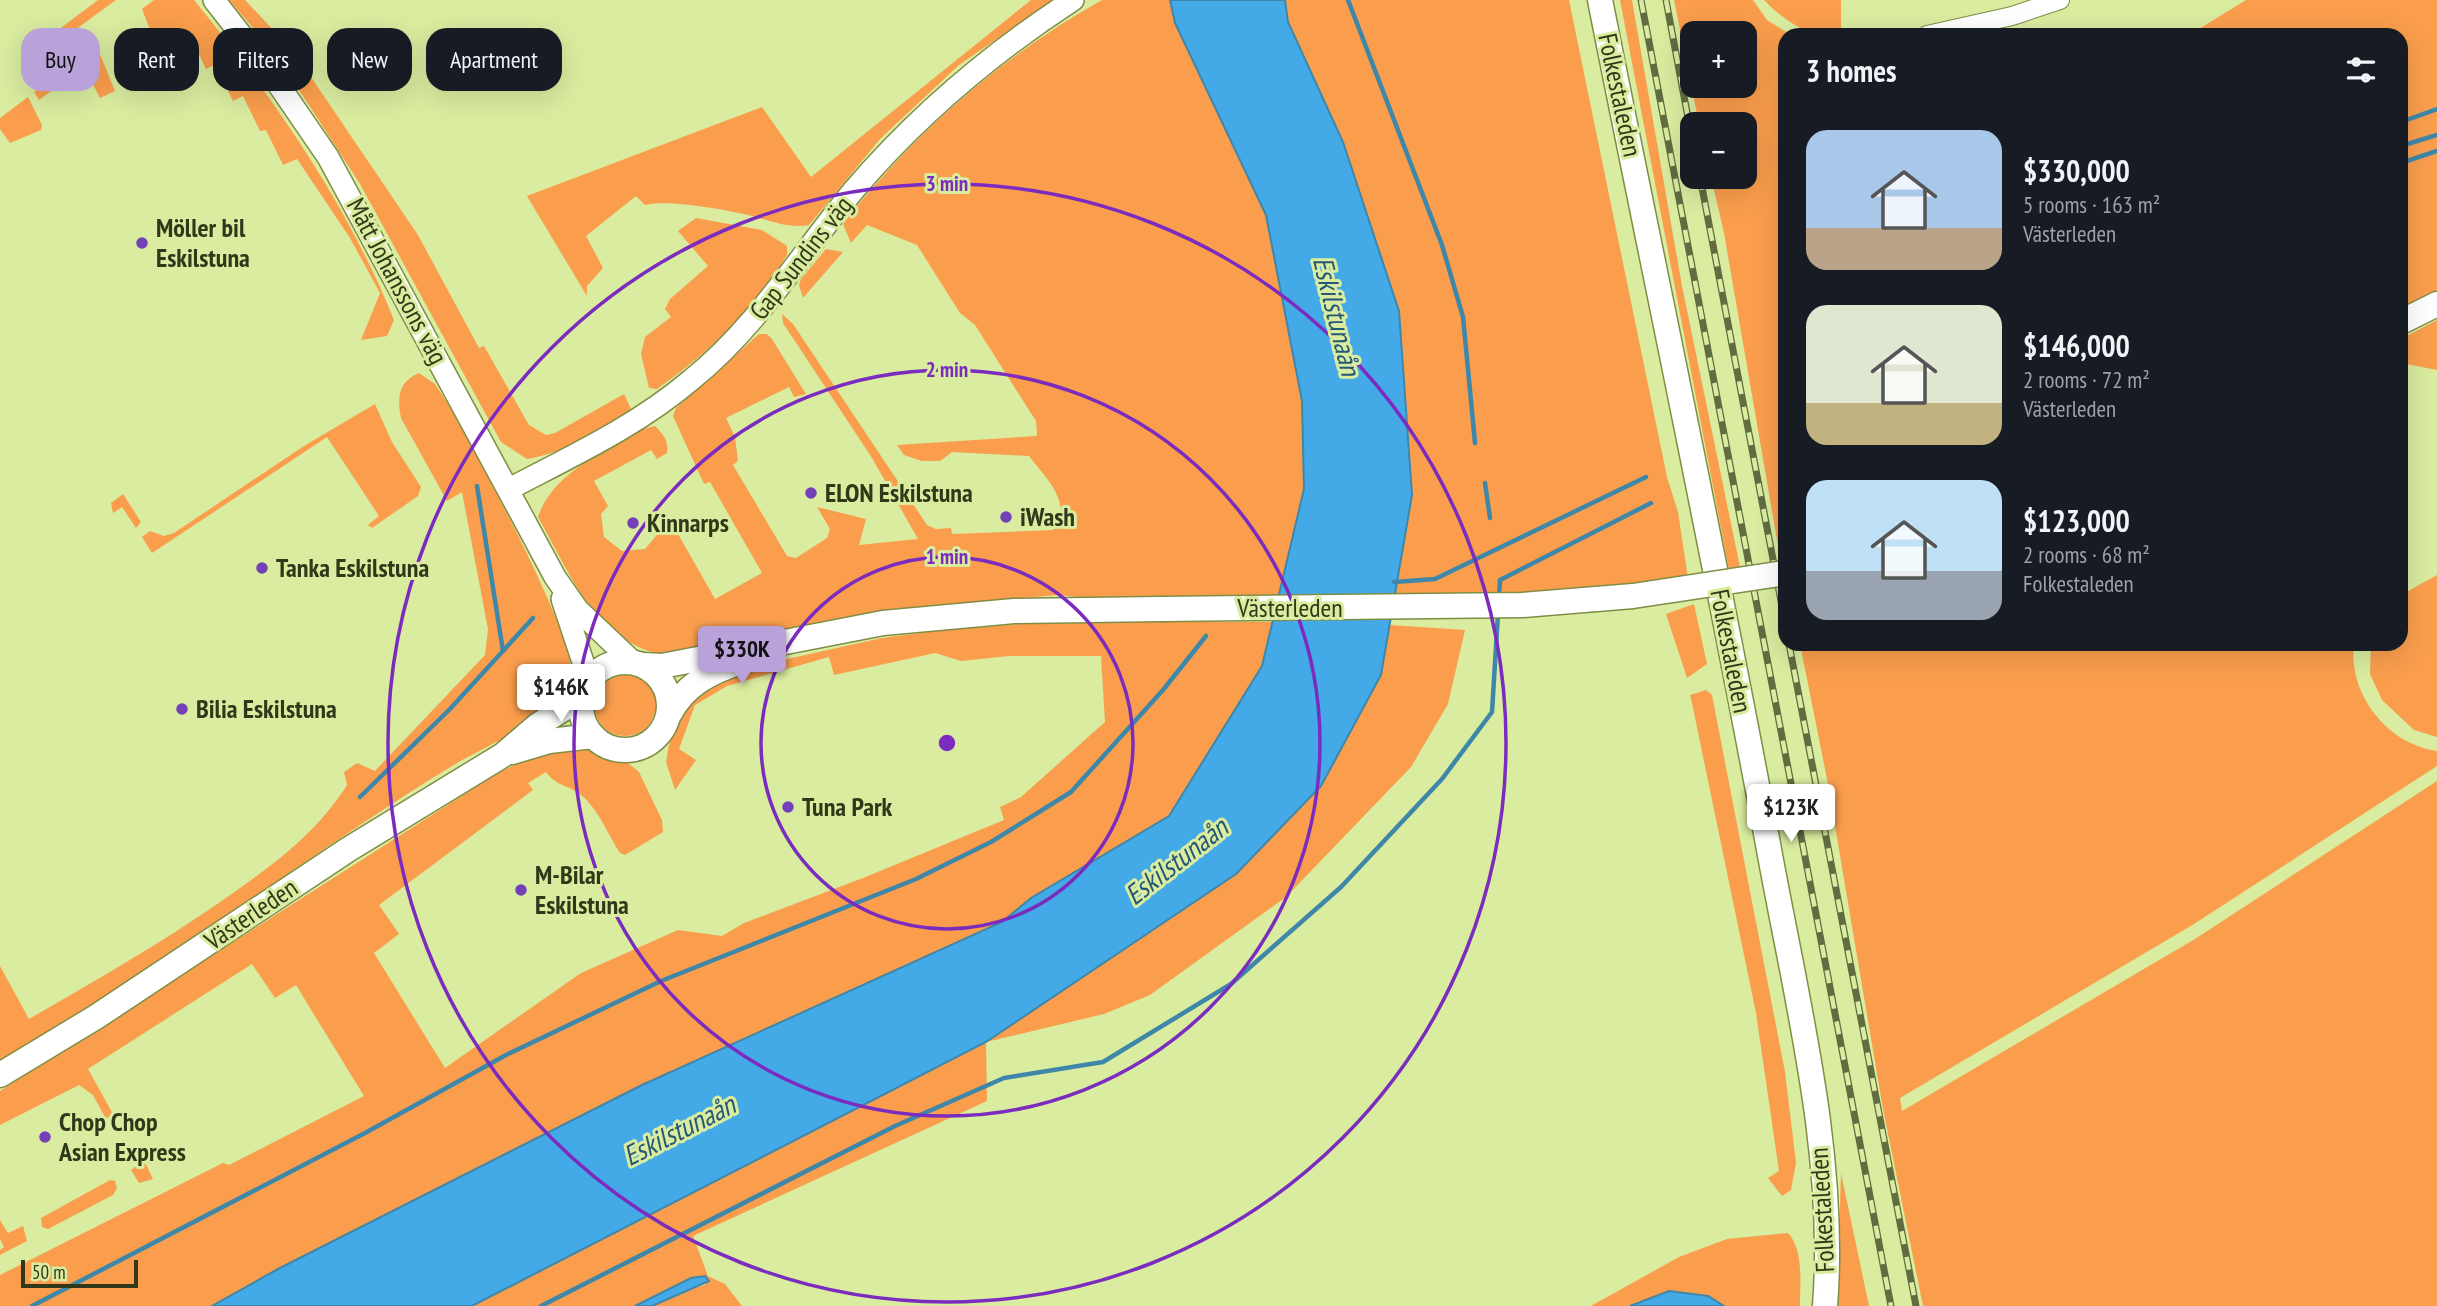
<!DOCTYPE html>
<meta charset="utf-8">
<style>
:root{--surface:#171b24;--page:#242831;--text:#f1f3f6;--muted:#9ea1a6;--accent:#b9a2da}
body{margin:0;font-family:"PT Sans Narrow",sans-serif;background:var(--page);color:var(--text);height:100vh;display:flex;flex-direction:column;font-size:26px;white-space:nowrap}
*{box-sizing:border-box;margin:0}
p{font-size:23px;color:var(--muted)}
.icon{flex:none;width:38px;height:38px;fill:none;stroke:currentColor;stroke-width:2;stroke-linecap:round;stroke-linejoin:round}
.map{position:relative;flex:1;overflow:hidden}
.sheet{position:absolute;left:1778px;top:28px;width:630px;height:623px;display:flex;flex-direction:column;background:var(--surface);border-radius:21px;box-shadow:0 7px 28px #0002}
.sheet>*{flex:none}
.hud{position:absolute;left:21px;top:28px;width:665px;height:63px;display:flex;gap:14px}
.controls{position:absolute;left:1680px;top:21px;display:grid;gap:14px}
.controls a{display:grid;place-items:center;width:77px;height:77px;border-radius:14px;background:var(--surface);box-shadow:0 7px 28px #0002;font-size:35px}
.scale{position:absolute;left:21px;bottom:18px;width:117px;box-sizing:border-box;padding-left:7px;border:4px solid #313819;border-top:0;font-size:19px;line-height:24px;white-space:nowrap;color:#313819;-webkit-text-stroke:5px #d9ec9f;paint-order:stroke}
.price{position:absolute;translate:-50% -60px;padding:0 16px;border-radius:7px;background:#fff;color:#222;font-size:23px;line-height:46px;filter:drop-shadow(0 2px 4px #0008)}
.price::after{content:'';position:absolute;left:50%;top:42px;width:21px;height:16px;margin-left:-10px;background:inherit;clip-path:polygon(0 0,100% 0,50% 100%)}
.price.active{background:var(--accent);color:#111}
ul{padding:0;list-style:none}
li{display:flex;align-items:center;gap:21px;height:175px;padding:0 28px}
li span{display:grid;place-items:center;flex:none;width:196px;height:140px;border-radius:21px;color:#555}
li>.icon{margin-inline-start:auto}
span .icon{width:84px;height:84px;fill:#fffc;stroke-width:1}
li b{font-size:30px}
h2{display:flex;justify-content:space-between;align-items:center;height:84px;padding:0 28px;font-size:30px}
.pill{padding:0 24px;border-radius:21px;background:var(--surface);box-shadow:0 7px 28px #0002;font-size:24px;line-height:63px}
.pill.active{background:var(--accent);color:#111}
.map>svg:first-child{display:block}
.green{fill:#fa9e4d;fill-rule:evenodd}
.water{fill:#44a9e7;stroke:#3e87a9;stroke-width:2}
.lines{fill:none;stroke-linecap:round;stroke-linejoin:round}
.stream{stroke:#3e87a9;stroke-width:4.5}
.minor-casing{stroke:#7e8e45;stroke-width:20}
.tertiary-casing{stroke:#7e8e45;stroke-width:24}
.secondary-casing{stroke:#7e8e45;stroke-width:27}
.minor{stroke:#fff;stroke-width:18}
.tertiary{stroke:#fff;stroke-width:21}
.secondary{stroke:#fff;stroke-width:24}
.rail-casing{stroke:#616c40;stroke-width:7}
.rail{stroke:#d9ec9f;stroke-width:4.5;stroke-dasharray:13;stroke-linecap:butt}
.secondary-bridge-casing{stroke:#7e8e45;stroke-width:27;stroke-linecap:butt}
.secondary-bridge{stroke:#fff;stroke-width:24}
.ring{fill:none;stroke:#7b2cbf;stroke-width:3.5}
.poi-dot{fill:#7440b7;stroke:#d9ec9f;stroke-width:2.5}
.labels{text-anchor:middle;stroke-width:6;stroke-linejoin:round;paint-order:stroke}
.street-label{font-size:26px;fill:#313819;stroke:#d9ec9f}
.poi-label{font-size:26px;font-weight:bold;fill:#313819;stroke:#d9ec9f;text-anchor:start}
.water-label{font-size:28px;font-style:italic;fill:#245778;stroke:#d9ec9f}
.centre{fill:#7b2cbf;stroke:#d9ec9f;stroke-width:3.5}
.ring-label{font-size:21px;text-anchor:middle;font-weight:bold;fill:#7b2cbf;stroke:#d9ec9f;stroke-width:6;stroke-linejoin:round;paint-order:stroke}
</style>
<div class="map">
<svg width="2437" height="1306" viewBox="0 0 2437 1306">
<rect width="100%" height="100%" fill="#d9ec9f"/>
<!-- green -->
<g class="green">
<polygon points="98,0 116,0 61,40 54,33"/>
<path d="M154,0h40c79,97 153,203 200,320l-7,16 -26,4 19,-47 -30,-55 -53,-79 -14,6 -17,-35 -6,1 -17,-35 -10,5 -18,-36 -9,4 -17,-36 -32,15 -15,-39z"/>
<path d="M229,0h16l49,52 124,183 61,113 5,-2 45,79 17,10 9,-2 69,-39 7,15c-29,22 -67,44 -104,50l-26,-17 -141,-258 -57,-88 -42,-59z"/>
<path d="M1031,0h22l-94,65 -79,74 -71,86c-19,4 -38,-4 -57,-9 -24,-6 -85,-17 -107,-11l-9,-9 -50,40 17,32 -16,18v10l-60,-100 235,-89 49,70z"/>
<path d="M1102,0h68l5,23 91,192 36,186 2,88 -26,108 -183,2 -37,-4 -73,6 -89,10 -222,46c-77,-10 -102,-80 -136,-140 15,-45 67,-65 105,-88l12,-3c8,8 14,15 12,27l-10,6 -6,-9 -57,31 14,25 -7,8 3,23 18,14 23,-2 15,-18 -1,-5 11,-6 45,79 47,-26 -52,-91 -6,2 -31,-68 3,-8 83,-74h8l5,5 34,55 -12,3 -5,-10 -63,31 9,19 3,24 -5,4 54,91 9,2 31,-20 3,-9 -13,-22 49,12 -7,26 59,-6 -46,-81 -89,-135 -1,-9 11,10 134,201 9,4 15,-1 1,6 101,-4 8,-7c4,-29 -16,-46 -32,-67l-77,-4 -12,9h-18l-18,-6 -7,-10 140,-9 -1,-15 -61,-96 -15,-12 -43,-68 -50,-20 -16,18 -8,-19c69,-89 160,-169 259,-224z"/>
<polygon points="1285,0 1569,0 1667,477 1678,512 1688,578 1555,593 1395,595 1412,495 1343,142 1288,22"/>
<polygon points="1620,0 1632,0 1682,286 1740,567 1729,570"/>
<path d="M1674,0h79l14,20 24,15h-6v527l-4,1 -57,-330 -13,-56h34v-53h-46zM1692,33h53v53h-53z"/>
<path d="M1764,0h77v33c-26,11 -60,-15 -77,-33z"/>
<polygon points="2246,0 2437,0 2437,291 2401,310 2401,35 2189,35"/>
<polygon points="93,47 97,47 115,91 100,98 84,67 39,100 34,92"/>
<polygon points="28,97 42,125 41,130 10,143 0,129 0,118"/>
<path d="M696,218l66,12 25,16v9c-33,54 -78,98 -130,134l-8,-1 -8,-34 4,-17 26,-20 -6,-8 5,-10 38,-33 -30,-35z"/>
<polygon points="826,249 843,252 803,298 799,285 801,279"/>
<polygon points="2437,320 2437,370 2401,363 2401,339"/>
<path d="M419,373l16,11 15,23c24,45 131,235 121,274 -9,33 -86,65 -114,82 -97,59 -189,125 -282,189 -57,38 -116,73 -175,109v-95l29,53c68,-39 134,-77 197,-121 47,-33 90,-64 121,-113l-3,-13 13,-9 18,8 110,-116 3,-26 -26,-137 -15,9 -46,-83c-4,-20 -3,-36 18,-45z"/>
<polygon points="375,404 392,442 421,487 418,496 372,528 368,525 379,516 327,437 152,553 142,537 150,531 164,536 174,533 304,446"/>
<polygon points="123,494 141,522 136,528 122,507 113,513 111,503"/>
<polygon points="2437,575 2437,737 2414,730 2382,700 2370,674 2371,644 2401,644 2401,595"/>
<polygon points="1694,604 1707,664 1687,678 1666,614"/>
<path d="M1120,622h152l-10,44 -93,151 -138,81 -29,24 -360,163 -364,184 -66,37h-212v-31l223,-112 6,2 135,-69 -68,-111 -21,13 -23,-34 -164,105 25,45 -7,5 -13,-24 -14,-10 -79,40v-34l493,-315 42,-22 46,-11 47,20 11,9 23,48 1,12 -38,23 -5,-2c-11,-17 -22,-44 -38,-57 -13,-12 -24,-8 -36,-24l-18,11 5,7 -154,115 20,29 -25,19 71,115 136,-95 97,-43 44,6 22,-13 119,-45 141,-58 -4,-13 21,-10 84,-75 -4,-66h-92l-48,5 -26,-8 -101,22 -5,-18 -102,29 -32,19 -16,44 17,11 -21,30 -9,-28 4,-23 13,-30 18,-20 24,-11 44,-15 113,-25 54,-7 86,-7z"/>
<polygon points="1390,625 1465,630 1448,704 1411,767 1286,897 1150,995 1104,1014 986,1042 987,1101 693,1236 708,1276 725,1284 742,1306 652,1306 680,1292 705,1285 708,1277 691,1278 635,1306 472,1306 986,1042 1381,675"/>
<path d="M1800,644h554c-6,50 33,100 83,107v15l-243,158 -294,174 2,13 293,-172 242,-158v525h-514l-40,-197 -56,-330z"/>
<circle cx="625" cy="705" r="31"/>
<polygon points="1706,690 1712,695 1785,1072 1796,1163 1791,1190 1782,1196 1768,1178 1779,1171 1756,1013 1692,703 1690,695"/>
<polygon points="144,1160 153,1179 139,1183 131,1170"/>
<polygon points="1841,1173 1869,1306 1837,1306"/>
<polygon points="110,1180 115,1181 117,1188 113,1195 48,1229 42,1227 41,1218"/>
<polygon points="0,1220 8,1233 23,1226 27,1241 0,1255 0,1250 4,1247 0,1239"/>
<path d="M1788,1233c16,17 12,51 12,73h-76l-16,-10 -69,5 -9,5h-39l88,-49 48,-18z"/>
</g>
<!-- water -->
<g class="water">
<polygon points="1170,0 1285,0 1288,22 1343,142 1399,311 1412,495 1381,675 1321,786 1236,874 986,1042 472,1306 212,1306 278,1269 642,1085 1002,922 1031,898 1169,816 1262,666 1304,489 1302,401 1266,215 1175,23"/>
<polygon points="705,1276 709,1281 652,1306 635,1306 691,1278"/>
<polygon points="1669,1291 1708,1296 1724,1306 1630,1306"/>
</g>
<g class="lines">
<!-- stream -->
<g class="stream">
<polyline points="1348,0 1442,245 1463,317 1475,443"/>
<polyline points="2401,122 2437,109"/>
<polyline points="2401,146 2437,135"/>
<polyline points="2401,163 2437,151"/>
<polyline points="1781,416 1785,414"/>
<polyline points="1485,483 1490,518"/>
<polyline points="477,486 503,651"/>
<polyline points="1394,582 1435,579 1646,477"/>
<polyline points="1499,598 1500,580 1651,503"/>
<polyline points="360,797 450,709 533,618"/>
<polyline points="32,1306 365,1133 506,1055 661,981 916,879 991,842 1071,792 1163,690 1206,636"/>
<polyline points="541,1306 895,1126 1004,1078 1103,1062 1231,984 1341,887 1442,779 1492,712 1498,614"/>
</g>
<defs>
<polyline id="minor" points="1927,35 2012,16 2060,0"/>
<g id="tertiary">
<polyline points="214,0 267,68 328,157 555,577 578,610 633,662"/>
<path d="M509,489c63,-33 128,-63 182,-109 66,-53 109,-125 162,-189 64,-75 137,-137 220,-191"/>
<polyline points="562,599 585,668 584,689"/>
</g>
<g id="secondary">
<path d="M1600,0c56,281 116,562 168,844 27,151 69,308 57,462"/>
<polyline points="2401,322 2437,304"/>
<circle cx="625" cy="706" r="44"/>
<polyline points="643,665 662,666 883,623 1014,611 1161,609"/>
<path d="M669,715c15,-30 41,-43 72,-53"/>
<polyline points="512,752 549,741 593,736"/>
<polyline points="0,1075 96,1017 349,849 503,755 538,725 582,697"/>
</g>
</defs>
<!-- minor casing -->
<use href="#minor" class="minor-casing"/>
<!-- tertiary casing -->
<use href="#tertiary" class="tertiary-casing"/>
<!-- secondary casing -->
<use href="#secondary" class="secondary-casing"/>
<!-- minor -->
<use href="#minor" class="minor"/>
<!-- tertiary -->
<use href="#tertiary" class="tertiary"/>
<!-- secondary -->
<use href="#secondary" class="secondary"/>
<defs>
<g id="rail">
<polyline points="1641,0 1891,1306"/>
<polyline points="1666,0 1692,139"/>
<polyline points="1700,177 1785,622"/>
<polyline points="1789,644 1916,1306"/>
</g>
</defs>
<!-- rail casing -->
<use href="#rail" class="rail-casing"/>
<!-- rail -->
<use href="#rail" class="rail"/>
<defs>
<polyline id="secondary-bridge" points="1161,609 1522,605 1633,596 1785,573"/>
</defs>
<!-- secondary-bridge casing -->
<use href="#secondary-bridge" class="secondary-bridge-casing"/>
<!-- secondary-bridge -->
<use href="#secondary-bridge" class="secondary-bridge"/>
</g>
<!-- distance rings -->
<g class="ring">
<circle cx="947" cy="743" r="186"/>
<circle cx="947" cy="743" r="373"/>
<circle cx="947" cy="743" r="559"/>
</g>
<!-- markers -->
<g class="poi-dot">
<circle cx="142" cy="243" r="7"/>
<circle cx="811" cy="493" r="7"/>
<circle cx="1006" cy="517" r="7"/>
<circle cx="633" cy="523" r="7"/>
<circle cx="262" cy="568" r="7"/>
<circle cx="182" cy="709" r="7"/>
<circle cx="788" cy="807" r="7"/>
<circle cx="521" cy="890" r="7"/>
<circle cx="45" cy="1137" r="7"/>
</g>
<g class="labels">
<!-- street labels -->
<g class="street-label">
<text transform="translate(1620 95) rotate(78)" y="9">Folkestaleden</text>
<text transform="translate(801 258) rotate(-52)" y="9">Gap Sundins väg</text>
<text transform="translate(397 281) rotate(62)" y="9">Mått Johanssons väg</text>
<text x="1290" y="617">Västerleden</text>
<text transform="translate(1731 651) rotate(79)" y="9">Folkestaleden</text>
<text transform="translate(251 914) rotate(-34)" y="9">Västerleden</text>
<text transform="translate(1822 1210) rotate(-93)" y="9">Folkestaleden</text>
</g>
<!-- poi labels -->
<g class="poi-label">
<text x="156" y="237">Möller bil<tspan x="156" dy="30">Eskilstuna</tspan></text>
<text x="825" y="502">ELON Eskilstuna</text>
<text x="1020" y="526">iWash</text>
<text x="647" y="532">Kinnarps</text>
<text x="276" y="577">Tanka Eskilstuna</text>
<text x="196" y="718">Bilia Eskilstuna</text>
<text x="802" y="816">Tuna Park</text>
<text x="535" y="884">M-Bilar<tspan x="535" dy="30">Eskilstuna</tspan></text>
<text x="59" y="1131">Chop Chop<tspan x="59" dy="30">Asian Express</tspan></text>
</g>
<!-- water labels -->
<g class="water-label">
<text transform="translate(1337 316) rotate(76)" y="10">Eskilstunaån</text>
<text transform="translate(1176 861) rotate(-38)" y="10">Eskilstunaån</text>
<text transform="translate(679 1130) rotate(-27)" y="10">Eskilstunaån</text>
</g>
</g>
<circle cx="947" cy="743" r="10" class="centre"/>
<g class="ring-label">
<text x="947" y="191">3 min</text>
<text x="947" y="377">2 min</text>
<text x="947" y="564">1 min</text>
</g>
</svg>
<div class="controls">
<a>+</a>
<a>−</a>
</div>
<div class="scale">50 m</div>
<b class="price active" style="left:742px;top:686px">$330K</b>
<b class="price" style="left:561px;top:724px">$146K</b>
<b class="price" style="left:1791px;top:844px">$123K</b>
<div class="hud">
<a class="pill active">Buy</a>
<a class="pill">Rent</a>
<a class="pill">Filters</a>
<a class="pill">New</a>
<a class="pill">Apartment</a>
</div>
<section class="sheet">
<h2>3 homes<svg class="icon" aria-label="filters" viewBox="0 0 24 24"><path d="M4 7h16M4 17h16"/><circle cx="9" cy="7" r="2"/><circle cx="15" cy="17" r="2"/></svg></h2>
<ul>
<li><span style="background:linear-gradient(#a9c7e8 70%,#b9a48a 0)"><svg class="icon" aria-label="home" viewBox="0 0 24 24"><path d="M3 11l9-7 9 7M6 9v11h12V9"/></svg></span><div><b>$330,000</b><p>5 rooms · 163 m²</p><p>Västerleden</p></div></li>
<li><span style="background:linear-gradient(#dfe7d0 70%,#c2b280 0)"><svg class="icon" aria-label="home" viewBox="0 0 24 24"><path d="M3 11l9-7 9 7M6 9v11h12V9"/></svg></span><div><b>$146,000</b><p>2 rooms · 72 m²</p><p>Västerleden</p></div></li>
<li><span style="background:linear-gradient(#bfe0f5 65%,#9aa5b1 0)"><svg class="icon" aria-label="home" viewBox="0 0 24 24"><path d="M3 11l9-7 9 7M6 9v11h12V9"/></svg></span><div><b>$123,000</b><p>2 rooms · 68 m²</p><p>Folkestaleden</p></div></li>
</ul>
</section>
</div>
